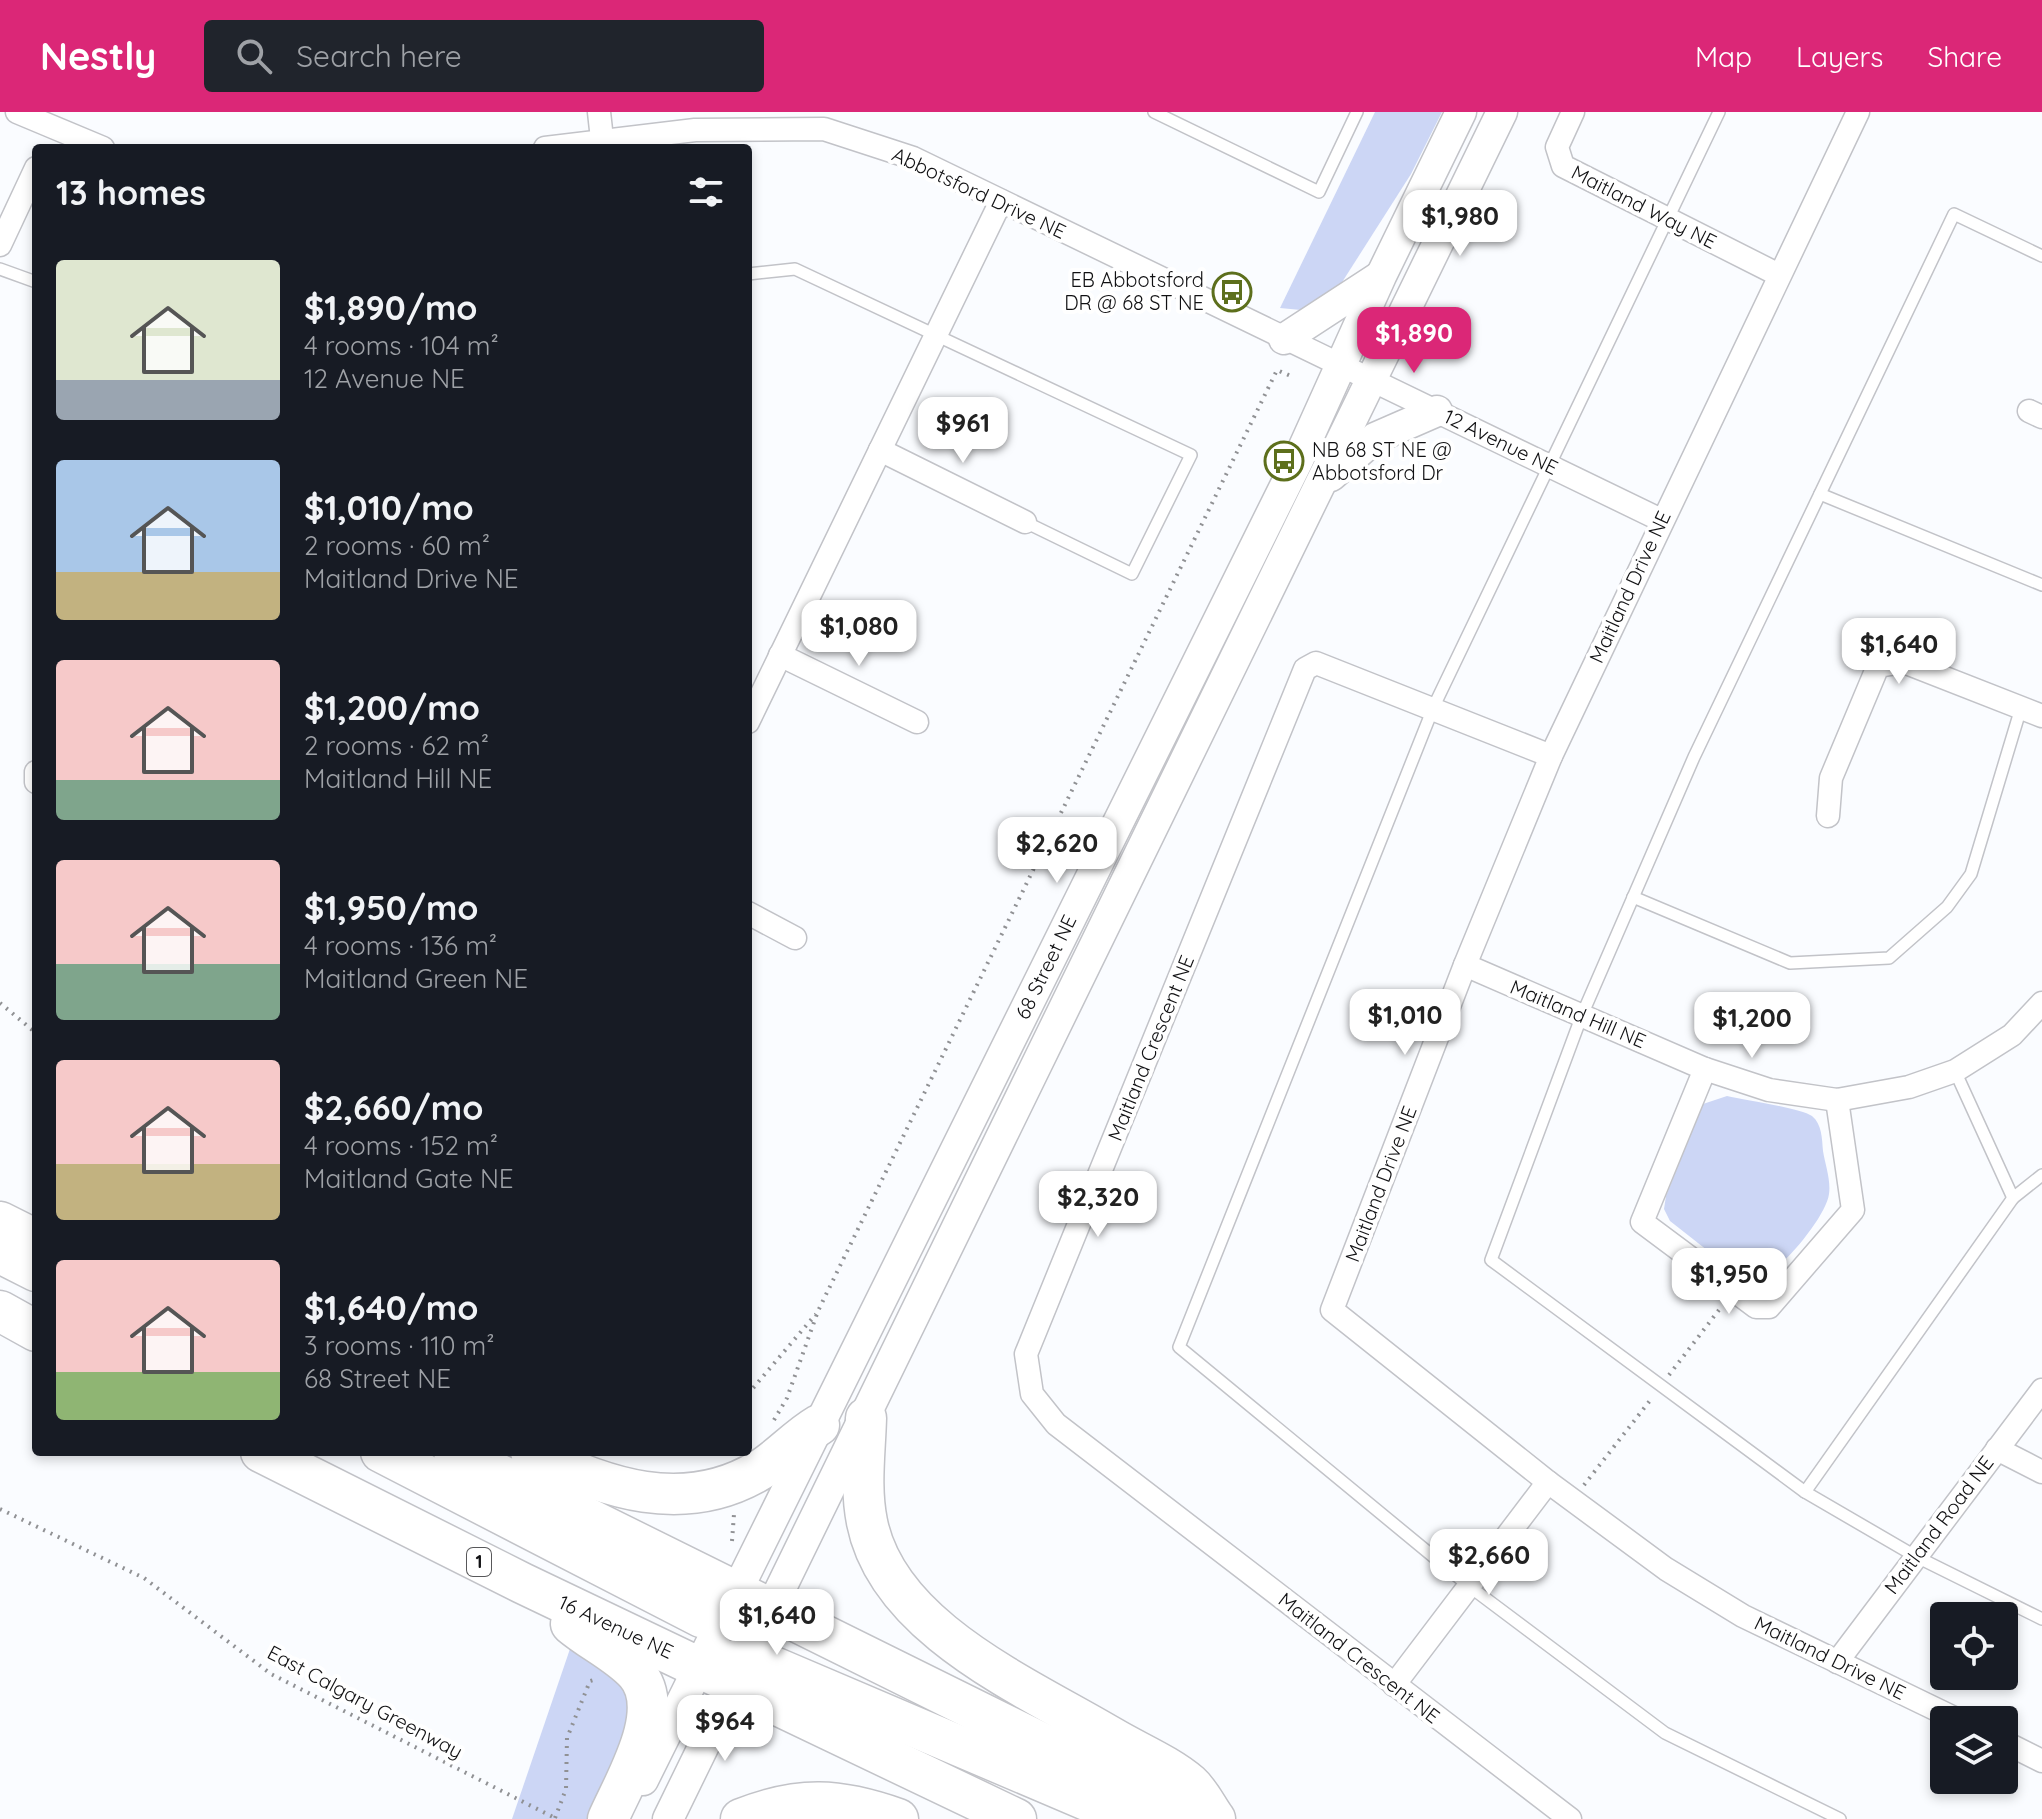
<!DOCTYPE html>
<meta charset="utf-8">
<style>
:root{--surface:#171b24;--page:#20242c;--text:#f1f3f6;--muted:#9ea1a6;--accent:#db2777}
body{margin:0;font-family:Quicksand,sans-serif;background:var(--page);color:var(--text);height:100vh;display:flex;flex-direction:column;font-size:30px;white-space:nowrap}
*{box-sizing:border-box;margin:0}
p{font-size:26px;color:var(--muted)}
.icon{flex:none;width:44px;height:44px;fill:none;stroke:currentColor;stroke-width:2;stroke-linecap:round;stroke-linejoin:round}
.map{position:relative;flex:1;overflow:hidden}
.panel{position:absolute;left:32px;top:32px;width:720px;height:1312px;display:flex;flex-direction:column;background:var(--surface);border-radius:8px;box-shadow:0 4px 12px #0003}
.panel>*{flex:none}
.controls{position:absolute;left:1930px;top:1490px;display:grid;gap:16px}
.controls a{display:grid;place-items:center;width:88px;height:88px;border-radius:8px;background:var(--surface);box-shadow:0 4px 12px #0003;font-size:40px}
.price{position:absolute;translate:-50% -68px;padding:0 18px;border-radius:16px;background:#fff;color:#222;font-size:26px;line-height:52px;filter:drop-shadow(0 2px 4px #0008)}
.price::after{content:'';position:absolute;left:50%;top:48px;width:24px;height:18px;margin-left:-12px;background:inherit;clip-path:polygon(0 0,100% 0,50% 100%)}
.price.current{background:var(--accent);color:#fff}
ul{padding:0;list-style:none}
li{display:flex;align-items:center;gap:24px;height:200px;padding:0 24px}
li span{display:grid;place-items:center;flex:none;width:224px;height:160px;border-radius:8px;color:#555}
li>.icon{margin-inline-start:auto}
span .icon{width:96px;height:96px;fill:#fffc;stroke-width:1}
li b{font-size:34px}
h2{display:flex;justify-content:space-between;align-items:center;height:96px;padding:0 24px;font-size:34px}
header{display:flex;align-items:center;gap:48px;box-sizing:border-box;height:112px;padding:0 40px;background:var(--accent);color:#fff}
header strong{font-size:38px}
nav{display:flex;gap:44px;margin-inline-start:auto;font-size:28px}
.search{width:560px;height:72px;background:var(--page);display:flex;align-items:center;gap:20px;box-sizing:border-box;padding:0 28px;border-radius:8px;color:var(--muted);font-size:30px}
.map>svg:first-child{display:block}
.green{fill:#ccd6f5}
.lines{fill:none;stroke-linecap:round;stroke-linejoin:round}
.lane-casing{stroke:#c2c3c8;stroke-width:14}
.street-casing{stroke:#c2c3c8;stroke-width:25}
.secondary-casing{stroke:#c2c3c8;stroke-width:33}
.highway-casing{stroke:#c2c3c8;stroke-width:43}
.path{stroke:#909194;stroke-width:4;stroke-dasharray:2 6;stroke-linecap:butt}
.lane{stroke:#fff;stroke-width:11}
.street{stroke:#fff;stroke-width:22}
.secondary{stroke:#fff;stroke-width:30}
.highway{stroke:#fff;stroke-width:40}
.labels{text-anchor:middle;stroke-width:8;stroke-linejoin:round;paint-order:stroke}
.shield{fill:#fff;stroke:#58585a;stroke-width:2}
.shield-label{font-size:18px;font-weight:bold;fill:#111113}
.street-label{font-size:20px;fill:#111113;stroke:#fff}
.poi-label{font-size:20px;fill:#111113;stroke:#fff;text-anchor:end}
</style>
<header>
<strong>Nestly</strong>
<div class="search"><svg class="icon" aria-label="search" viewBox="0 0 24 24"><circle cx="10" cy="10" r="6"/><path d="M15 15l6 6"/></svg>Search here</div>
<nav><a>Map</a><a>Layers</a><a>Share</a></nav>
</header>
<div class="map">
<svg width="2042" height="1707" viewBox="0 0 2042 1707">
<rect width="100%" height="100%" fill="#fafcff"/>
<!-- green -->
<g class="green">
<polygon points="1375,0 1442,0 1411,62 1339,175 1301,198 1280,196"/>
<path d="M1727,984c18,4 73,12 85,20 10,8 10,23 11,35 2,13 8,29 6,43 -3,24 -52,81 -74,89l-15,-7 -70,-55 -6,-12 2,-13 37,-92z"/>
<polygon points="572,1531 630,1577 635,1617 598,1707 512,1707"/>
</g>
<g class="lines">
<defs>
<g id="lane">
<polyline points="1154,0 1319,80 1357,0"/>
<polyline points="1719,0 1434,594 1179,1235 1469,1474 1665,1621 1840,1707"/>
<polyline points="2042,144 1954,102 1694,645 1582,903 1491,1148 1805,1380 1915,1444 2042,1507"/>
<polyline points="0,157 36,170"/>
<polyline points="748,162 795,157 1191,343 1132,462 1025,410"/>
<polyline points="1820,382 2042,473"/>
<polyline points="1633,785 1790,851 1889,846 1947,795 1971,762 2021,596"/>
<polyline points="1955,959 2013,1086 2042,1063"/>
<polyline points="1805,1380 2013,1086"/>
</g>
<g id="street">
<polyline points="17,0 103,36"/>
<polyline points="599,0 603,36"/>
<polyline points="1573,0 1557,35 1563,54 1777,162"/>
<polyline points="1858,0 1551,644 1465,853 1332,1198 1548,1370 1666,1457 1743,1504 1958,1608"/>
<polyline points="545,36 695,18 824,17 913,46 1661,408"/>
<polyline points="0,133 36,56"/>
<polyline points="2029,299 2042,305"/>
<polyline points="880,338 1025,410"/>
<polyline points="780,543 917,610"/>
<polyline points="748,610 1001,89"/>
<polyline points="1551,644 1316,551 1305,557 1026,1242 1032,1282 1056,1312 1570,1707"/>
<polyline points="36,660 36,670"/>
<polyline points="1828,704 1831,666 1878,554 1904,550 2042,604"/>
<polyline points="748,801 795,826"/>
<polyline points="1465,853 1705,957 1769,978 1837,988 1909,975 1955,959 2012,923 2042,891"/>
<polyline points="1705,957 1642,1110 1756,1195 1769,1195 1853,1098 1837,988"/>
<polyline points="1997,1337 2042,1360"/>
<polyline points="1837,1550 2042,1278"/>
<polyline points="1394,1573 1548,1370"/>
<polyline points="2004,1630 2042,1649"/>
</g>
<g id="secondary">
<polyline points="1284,227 1379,165"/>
<polyline points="1331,364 1375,326 1437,299"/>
<polyline points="643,1668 1298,348 1381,164 1461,0"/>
<polyline points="668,1707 1502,0"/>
</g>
<g id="highway">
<polyline points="0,1110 36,1128"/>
<polyline points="0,1141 36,1159"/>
<polyline points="0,1199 36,1219"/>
<path d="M866,1306c-1,35 -6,69 1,104 21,106 158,164 244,215 25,15 57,28 79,47 10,9 17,24 25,35"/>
<polyline points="261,1340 522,1471 1016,1707"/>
<polyline points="381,1340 701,1505 721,1510 771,1496"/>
<polyline points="454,1340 1195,1707"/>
<path d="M531,1340c73,36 153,64 229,18 21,-13 37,-32 59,-45"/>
<path d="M571,1512c20,17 48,30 65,49 33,37 -12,109 -28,146"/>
<polyline points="700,1554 747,1546 769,1553 1131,1707"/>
<path d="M741,1707c58,-23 98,-21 157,0"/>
</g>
</defs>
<!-- lane casing -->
<use href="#lane" class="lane-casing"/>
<!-- street casing -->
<use href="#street" class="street-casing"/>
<!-- secondary casing -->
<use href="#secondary" class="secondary-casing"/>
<!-- highway casing -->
<use href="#highway" class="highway-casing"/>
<!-- path -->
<g class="path">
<polyline points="0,891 36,921"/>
<polyline points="1669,1263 1722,1194"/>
<polyline points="748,1282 816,1202"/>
<polyline points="774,1308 787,1286 818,1199 1277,258 1293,265"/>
<polyline points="1584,1373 1652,1286"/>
<polyline points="0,1397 144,1466 271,1562 555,1706"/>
<polyline points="732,1429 734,1402"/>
<polyline points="555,1706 566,1677 567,1626 590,1569 597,1567"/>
</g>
<!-- lane -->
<use href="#lane" class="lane"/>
<!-- street -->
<use href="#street" class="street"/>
<!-- secondary -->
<use href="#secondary" class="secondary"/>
<!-- highway -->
<use href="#highway" class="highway"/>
</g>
<!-- icons -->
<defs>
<symbol id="bus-ring" viewBox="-11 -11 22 22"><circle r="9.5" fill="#fff" stroke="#5d6f1c" stroke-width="1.5"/><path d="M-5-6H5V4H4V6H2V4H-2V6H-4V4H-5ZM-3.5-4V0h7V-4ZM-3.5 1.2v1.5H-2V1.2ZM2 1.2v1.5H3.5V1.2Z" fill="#5d6f1c"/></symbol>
</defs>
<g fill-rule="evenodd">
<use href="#bus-ring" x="1210" y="158" width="44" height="44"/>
<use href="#bus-ring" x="1262" y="327" width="44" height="44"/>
</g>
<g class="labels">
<!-- shield labels -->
<rect class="shield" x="467" y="1436" width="24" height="28" rx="6"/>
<g class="shield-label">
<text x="479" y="1456">1</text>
</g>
<!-- street labels -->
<g class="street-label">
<text transform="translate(979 81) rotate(25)" y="7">Abbotsford Drive NE</text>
<text transform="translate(1644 95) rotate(27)" y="7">Maitland Way NE</text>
<text transform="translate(1501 330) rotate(26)" y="7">12 Avenue NE</text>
<text transform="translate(1630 475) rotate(-65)" y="7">Maitland Drive NE</text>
<text transform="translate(1046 855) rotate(-64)" y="7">68 Street NE</text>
<text transform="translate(1578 902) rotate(23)" y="7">Maitland Hill NE</text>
<text transform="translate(1151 936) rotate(-68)" y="7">Maitland Crescent NE</text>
<text transform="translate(1381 1072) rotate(-69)" y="7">Maitland Drive NE</text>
<text transform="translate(1939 1413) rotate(-53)" y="7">Maitland Road NE</text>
<text transform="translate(616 1515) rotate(25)" y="7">16 Avenue NE</text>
<text transform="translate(1359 1546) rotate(38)" y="7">Maitland Crescent NE</text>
<text transform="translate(1830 1546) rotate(26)" y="7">Maitland Drive NE</text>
<text transform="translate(365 1590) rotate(28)" y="7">East Calgary Greenway</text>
</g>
<!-- poi labels -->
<g class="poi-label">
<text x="1204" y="175">EB Abbotsford<tspan x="1204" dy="23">DR @ 68 ST NE</tspan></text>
<text x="1312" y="345" text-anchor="start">NB 68 ST NE @<tspan x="1312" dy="23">Abbotsford Dr</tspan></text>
</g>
</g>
</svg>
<div class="controls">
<a><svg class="icon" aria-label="locate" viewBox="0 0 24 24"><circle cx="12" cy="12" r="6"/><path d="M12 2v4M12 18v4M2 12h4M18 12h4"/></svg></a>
<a><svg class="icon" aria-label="layers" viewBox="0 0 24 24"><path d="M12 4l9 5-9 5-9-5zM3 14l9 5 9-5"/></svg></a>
</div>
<b class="price" style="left:1460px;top:146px">$1,980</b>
<b class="price current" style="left:1414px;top:263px">$1,890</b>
<b class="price" style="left:963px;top:353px">$961</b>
<b class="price" style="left:859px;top:556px">$1,080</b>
<b class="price" style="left:1899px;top:574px">$1,640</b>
<b class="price" style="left:1057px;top:773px">$2,620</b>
<b class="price" style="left:1405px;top:945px">$1,010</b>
<b class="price" style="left:1752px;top:948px">$1,200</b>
<b class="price" style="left:1098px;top:1127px">$2,320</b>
<b class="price" style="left:1729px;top:1204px">$1,950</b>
<b class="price" style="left:1489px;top:1485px">$2,660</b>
<b class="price" style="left:777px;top:1545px">$1,640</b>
<b class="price" style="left:725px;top:1651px">$964</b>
<section class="panel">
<h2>13 homes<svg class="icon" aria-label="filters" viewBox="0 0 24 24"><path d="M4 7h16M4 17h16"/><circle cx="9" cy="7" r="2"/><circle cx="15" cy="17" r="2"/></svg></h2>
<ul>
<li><span style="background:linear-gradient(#dfe7d0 75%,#9aa5b1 0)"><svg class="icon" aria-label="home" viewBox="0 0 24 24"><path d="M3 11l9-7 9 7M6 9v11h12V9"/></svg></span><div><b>$1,890/mo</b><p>4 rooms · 104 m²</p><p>12 Avenue NE</p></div></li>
<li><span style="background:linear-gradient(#a9c7e8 70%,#c2b280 0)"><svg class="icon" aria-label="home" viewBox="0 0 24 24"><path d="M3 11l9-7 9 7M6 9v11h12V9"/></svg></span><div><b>$1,010/mo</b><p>2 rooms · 60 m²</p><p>Maitland Drive NE</p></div></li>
<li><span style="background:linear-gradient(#f6c9c9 75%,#7fa58c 0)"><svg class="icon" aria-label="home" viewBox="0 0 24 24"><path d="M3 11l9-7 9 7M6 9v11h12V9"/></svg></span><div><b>$1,200/mo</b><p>2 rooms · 62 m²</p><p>Maitland Hill NE</p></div></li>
<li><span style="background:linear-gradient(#f6c9c9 65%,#7fa58c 0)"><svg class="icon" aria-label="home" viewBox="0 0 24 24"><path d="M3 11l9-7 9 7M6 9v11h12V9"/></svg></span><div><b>$1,950/mo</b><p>4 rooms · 136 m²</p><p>Maitland Green NE</p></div></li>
<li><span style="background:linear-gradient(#f6c9c9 65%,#c2b280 0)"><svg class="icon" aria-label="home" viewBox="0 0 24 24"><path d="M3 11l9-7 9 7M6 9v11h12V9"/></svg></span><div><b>$2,660/mo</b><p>4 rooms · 152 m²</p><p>Maitland Gate NE</p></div></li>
<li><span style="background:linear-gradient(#f6c9c9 70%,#8fb573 0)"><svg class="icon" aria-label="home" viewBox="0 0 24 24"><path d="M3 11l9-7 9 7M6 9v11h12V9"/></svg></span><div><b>$1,640/mo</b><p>3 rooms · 110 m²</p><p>68 Street NE</p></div></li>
</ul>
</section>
</div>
